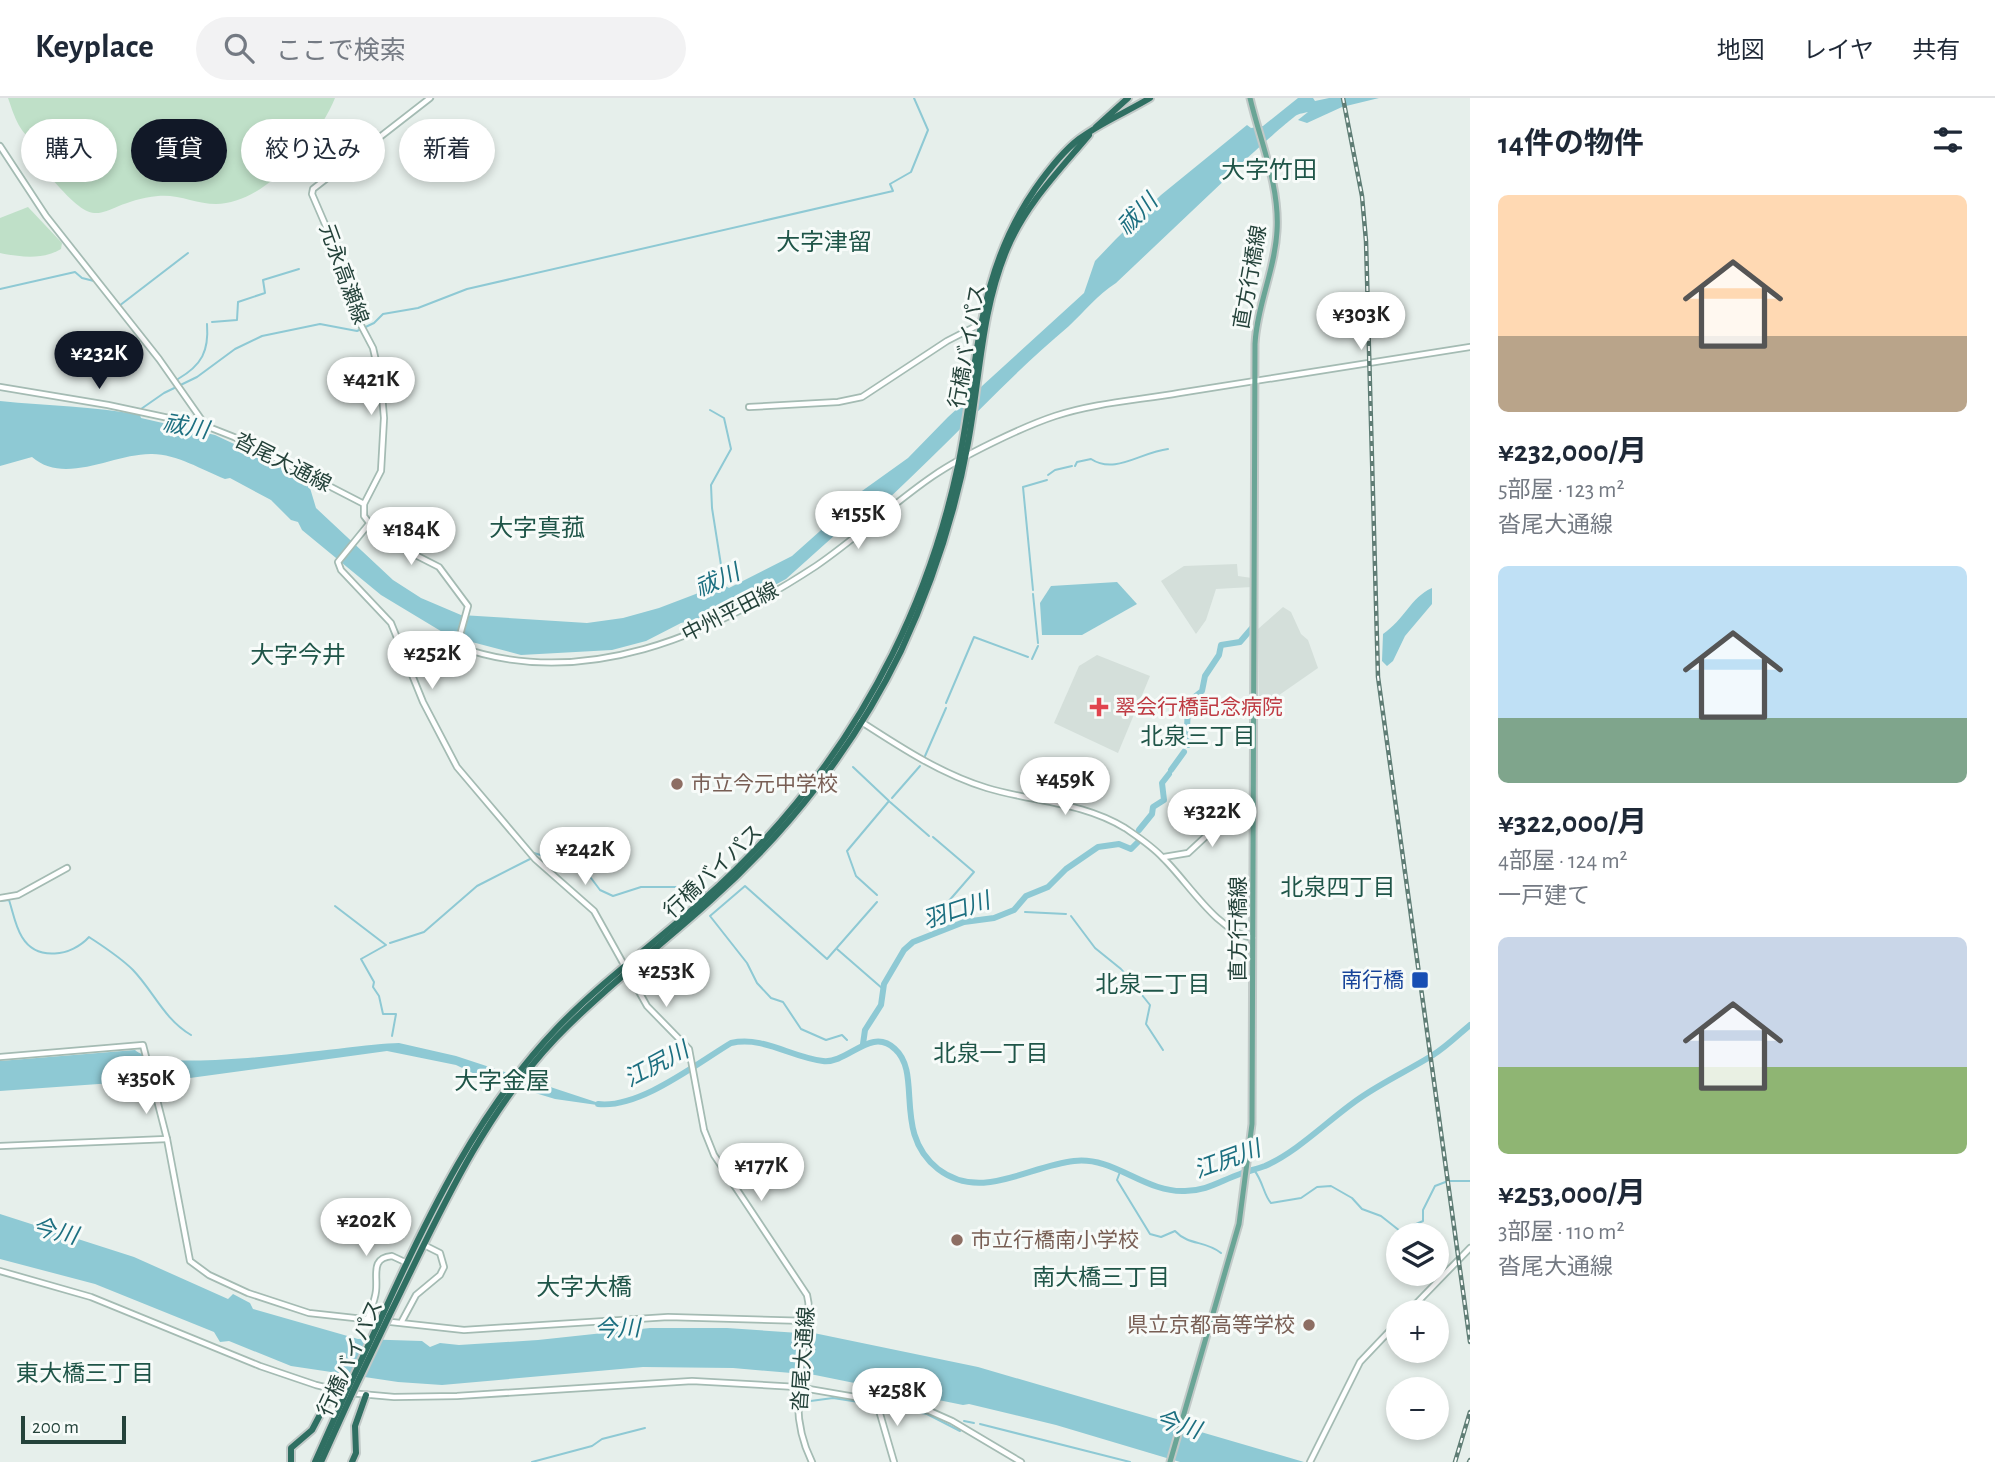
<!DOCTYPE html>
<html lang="ja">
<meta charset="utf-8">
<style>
:root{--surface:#fff;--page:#f2f2f3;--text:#1f2937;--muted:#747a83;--line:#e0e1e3;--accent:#111827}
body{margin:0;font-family:"Alegreya Sans","Noto Sans JP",sans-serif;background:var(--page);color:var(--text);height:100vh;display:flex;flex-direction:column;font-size:26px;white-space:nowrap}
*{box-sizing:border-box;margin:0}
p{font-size:23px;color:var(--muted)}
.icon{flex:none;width:38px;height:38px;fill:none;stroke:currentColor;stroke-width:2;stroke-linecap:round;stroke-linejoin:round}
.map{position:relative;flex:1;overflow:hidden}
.side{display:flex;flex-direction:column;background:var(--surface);width:525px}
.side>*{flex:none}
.guide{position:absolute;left:21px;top:21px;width:665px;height:63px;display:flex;gap:14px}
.buttons{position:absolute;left:1386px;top:1125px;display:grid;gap:14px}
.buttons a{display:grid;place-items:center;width:63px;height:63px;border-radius:50%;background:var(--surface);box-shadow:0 4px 10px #0003;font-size:35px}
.scale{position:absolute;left:21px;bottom:18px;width:105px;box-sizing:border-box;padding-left:7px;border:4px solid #24423a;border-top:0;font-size:19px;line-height:24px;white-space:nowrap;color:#24423a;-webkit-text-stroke:5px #f7fbf9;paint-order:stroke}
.price{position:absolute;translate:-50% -60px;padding:0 16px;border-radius:24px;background:#fff;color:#222;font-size:23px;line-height:46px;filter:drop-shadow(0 2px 4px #0008)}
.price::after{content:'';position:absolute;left:50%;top:42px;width:21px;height:16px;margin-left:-10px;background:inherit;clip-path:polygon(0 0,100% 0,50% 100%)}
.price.selected{background:var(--accent);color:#fff}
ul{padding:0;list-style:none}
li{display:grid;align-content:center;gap:14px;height:371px;padding:0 28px}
li span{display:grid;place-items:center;height:217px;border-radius:10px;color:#555}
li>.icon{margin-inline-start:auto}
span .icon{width:126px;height:126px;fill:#fffc;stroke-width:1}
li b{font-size:30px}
h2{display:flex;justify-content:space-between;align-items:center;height:84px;padding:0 28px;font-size:30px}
.tag{padding:0 24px;border-radius:32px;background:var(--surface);box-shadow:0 4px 10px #0003;font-size:24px;line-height:63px}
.tag.selected{background:var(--accent);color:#fff}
header{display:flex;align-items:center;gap:42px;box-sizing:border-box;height:98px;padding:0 35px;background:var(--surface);border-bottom:2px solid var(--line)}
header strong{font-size:33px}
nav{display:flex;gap:38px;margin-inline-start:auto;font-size:24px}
.search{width:490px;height:63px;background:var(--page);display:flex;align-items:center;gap:18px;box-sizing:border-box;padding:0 24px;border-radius:38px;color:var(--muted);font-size:26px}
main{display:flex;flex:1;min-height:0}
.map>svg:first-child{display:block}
.built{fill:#d4dfda}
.green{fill:#bfe0c8}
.water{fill:#8ec9d4}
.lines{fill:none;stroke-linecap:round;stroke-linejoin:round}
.stream{stroke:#8ec9d4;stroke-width:2}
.river{stroke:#8ec9d4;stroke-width:6}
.secondary-casing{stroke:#a4bbb3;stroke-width:8}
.primary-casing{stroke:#c2cac8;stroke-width:9}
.highway-casing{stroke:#c2cac8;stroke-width:10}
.secondary{stroke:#fff;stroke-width:4.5}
.primary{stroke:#6aa596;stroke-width:5}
.highway{stroke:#2f6f62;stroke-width:6}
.rail-casing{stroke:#5f7d75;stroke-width:4.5}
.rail{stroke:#f7fbf9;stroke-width:2;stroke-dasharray:5;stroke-linecap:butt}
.highway-bridge-casing{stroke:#c2cac8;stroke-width:10;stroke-linecap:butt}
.highway-bridge{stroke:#2f6f62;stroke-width:6}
.health-dot{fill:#e0444e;stroke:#f7fbf9;stroke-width:2.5}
.education-dot{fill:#8d6e63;stroke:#f7fbf9;stroke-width:2.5}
.transit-dot{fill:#1a4fb4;stroke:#f7fbf9;stroke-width:2.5}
.labels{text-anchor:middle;stroke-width:6;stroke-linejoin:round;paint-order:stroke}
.street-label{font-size:21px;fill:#24423a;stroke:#f7fbf9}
.health-label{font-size:21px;fill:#be3a42;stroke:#f7fbf9;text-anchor:start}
.education-label{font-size:21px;fill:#785e54;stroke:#f7fbf9;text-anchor:start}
.transit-label{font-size:21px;fill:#164399;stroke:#f7fbf9;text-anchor:end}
.water-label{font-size:23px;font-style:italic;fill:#1c6f80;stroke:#f7fbf9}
.neighbourhood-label{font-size:23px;fill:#1f5548;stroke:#f7fbf9}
.quarter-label{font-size:24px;fill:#1f5548;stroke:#f7fbf9}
</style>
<header>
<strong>Keyplace</strong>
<div class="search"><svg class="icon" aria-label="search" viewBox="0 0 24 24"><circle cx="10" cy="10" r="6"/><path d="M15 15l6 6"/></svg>ここで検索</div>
<nav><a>地図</a><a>レイヤ</a><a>共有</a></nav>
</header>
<main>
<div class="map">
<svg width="1470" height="1364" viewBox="0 0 1470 1364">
<rect width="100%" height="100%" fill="#e6efeb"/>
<!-- built -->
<g class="built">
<polygon points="1237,466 1238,478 1252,480 1252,489 1216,491 1206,522 1196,536 1161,483 1184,468"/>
<polygon points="1283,509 1291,514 1301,536 1308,542 1318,570 1272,602 1259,599 1258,531"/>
<polygon points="1097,557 1150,578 1118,655 1054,625 1079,568"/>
</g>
<!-- green -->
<g class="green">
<path d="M8,0h327c-17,42 -70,106 -119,106 -19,0 -38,-10 -58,-8 -63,7 -54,43 -106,-17l1,-9 10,-12 -2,-13c-9,-6 -17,-1 -27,-5 -15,-6 -21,-28 -26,-42z"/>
<path d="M28,109l34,36 -1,6c-17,11 -42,8 -61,4v-35z"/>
</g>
<!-- water -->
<g class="water">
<path d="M1298,0h15l2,3 14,-3h50l-37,9 -35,16 -9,-3 10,-8c-3,1 -7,1 -11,3 -6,3 -65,56 -67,60l-114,108c-19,12 -31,28 -47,43 -75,63 -138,138 -213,201l-11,-1 -59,53 -63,34 -42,10 -35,18 -34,9 -91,5 -72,-19 -68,-41 -79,-65 -4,-8 -7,-2 -20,-20 -41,-22 -5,1c-23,-9 -48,-25 -73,-25 -38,-1 -87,32 -120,3l-32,9v-65c48,5 93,5 140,14l1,3 74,17 92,43 9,30 77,72 28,18 40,17 126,8 36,-5 36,-10 63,-24 7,4 63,-32 37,-33 12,-17 67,-48 40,-41 136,-124 11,-32 21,-22 45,-44 86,-70 4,3 12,-2z"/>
<polygon points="1117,484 1137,506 1082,537 1042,537 1040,505 1051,488"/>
<path d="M1432,490v16l-27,32 -12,25 -6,5 -5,-5 1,-27c21,-14 28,-37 49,-46z"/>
<path d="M399,945l57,13 155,51 -56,-8 -76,-23 -23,-11 -69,-14 -219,30 -30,1 -5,-4 -6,4 -127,9v-30l135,-11c31,27 215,-6 264,-7z"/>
<polygon points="0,1116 134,1159 228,1201 233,1196 250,1205 253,1211 358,1241 422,1243 430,1249 440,1245 459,1247 538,1242 650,1230 727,1230 799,1235 804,1233 978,1269 1304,1364 1180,1364 1056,1327 969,1306 963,1307 815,1277 733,1270 643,1269 442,1287 398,1284 291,1268 229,1243 220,1244 214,1234 95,1186 0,1161"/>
</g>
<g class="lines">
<!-- stream -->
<g class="stream">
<polyline points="99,184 114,200"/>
<polyline points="0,191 75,174 82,180 94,183"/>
<polyline points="119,208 188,155"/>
<polyline points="212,224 237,222 238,204 265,195 263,182 299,171"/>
<path d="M178,281c24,-14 31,-28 29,-55"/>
<polyline points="141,311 164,295 197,279 235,251 262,238 320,226 357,233 374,225 383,216 418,210 467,191 893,93 890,86 911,74 928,32 914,0"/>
<polyline points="710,312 724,320 731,351 711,387 712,410 724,486"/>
<path d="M1075,368l2,-4 14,-3c24,16 50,-7 77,-10"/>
<polyline points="1048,377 1055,372 1072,368"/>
<polyline points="1033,492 1023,389 1047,382"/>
<polyline points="1033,496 1038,545"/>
<polyline points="1032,561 1038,548"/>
<polyline points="946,605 974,539 1028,559"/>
<polyline points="925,658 946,610"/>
<polyline points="853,669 889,703 847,753 856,778 877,797"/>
<polyline points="892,700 920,668"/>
<polyline points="890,704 929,738"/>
<polyline points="933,739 974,774 928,827 934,832"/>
<polyline points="534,755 579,769 588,777"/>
<polyline points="591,780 600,792 613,798 641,789 689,789 695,795"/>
<path d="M0,803l9,-1c4,12 6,26 13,37 15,25 50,19 67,0 15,10 31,20 44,33 21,22 31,49 58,65"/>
<polyline points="335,808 386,847 361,861 374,884 373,889 379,898 383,916 396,916 392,938"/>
<polyline points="1025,814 1066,816"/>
<polyline points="1071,818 1095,850 1121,871"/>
<polyline points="390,845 424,834 477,788 530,761"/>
<polyline points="837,851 883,891"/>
<polyline points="1122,872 1150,907 1146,926 1163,952"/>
<polyline points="847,942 842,937 826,942 801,931 783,904 771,900 757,885 747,865 710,818 745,788 827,861 877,804"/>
<path d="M1254,1072c9,11 10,26 17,33l30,-5 16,-11 14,-1 21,12 10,11 19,7 19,15 23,-10v-11l12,-24 13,-5h22"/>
<path d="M1120,1074l-3,8 33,54 11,3 14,-6c14,15 30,9 46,22"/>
<polyline points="803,1304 833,1300 872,1306"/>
<polyline points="888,1309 927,1316 960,1333"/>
<polyline points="964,1323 974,1325"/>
<polyline points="980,1326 1130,1364"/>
<polyline points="532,1364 592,1348 602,1341 645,1330"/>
</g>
<!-- river -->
<g class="river">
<polyline points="1188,647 1190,641 1187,632 1188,604 1202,593 1205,578 1219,557 1221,547 1240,544 1252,530"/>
<polyline points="1171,672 1184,654"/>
<polyline points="1139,732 1152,716 1153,709 1164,702 1162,685 1169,676"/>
<polyline points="863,946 865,932 881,907 884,886 904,852 913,844 964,824 994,820 1014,812 1026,798 1048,789 1066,771 1098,749 1119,746 1131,751 1138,744"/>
<path d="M598,1006c41,5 98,-40 133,-61 33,-7 59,14 92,18 25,3 48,-35 72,-12 28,25 -3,84 43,120 43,33 90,-3 136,-8 40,-5 71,32 111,30 22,0 35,-10 55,-17 8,-3 17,-5 25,-8 34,-15 64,-47 95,-68 23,-16 49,-28 73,-43 13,-8 25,-20 37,-30"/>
</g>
<defs>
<g id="secondary">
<path d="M430,0l-117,91 -1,5 25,58 17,60 19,36 8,35 3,35 -3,53 -17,33v12l16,21 59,30 29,39 -11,40c125,46 254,-11 359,-80 41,-28 76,-62 117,-90 29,-20 89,-49 122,-60 39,-13 84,-16 124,-23 97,-16 194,-30 291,-46"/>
<polyline points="0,48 46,118 159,261 206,328"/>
<polyline points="0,289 108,307 206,328 234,339 364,406"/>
<polyline points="749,309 838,304 862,299 947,243 982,225"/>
<path d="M368,427l-30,37 3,8 50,53 32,79 34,65 78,92 59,52 53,95 42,43 15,81 10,25 93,140c4,16 1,29 -2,44 -7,44 -14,81 7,123"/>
<path d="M860,623c40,26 81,53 127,67 47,14 95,14 138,40 13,9 27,18 38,30 25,24 54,74 90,80"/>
<polyline points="1164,759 1188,755 1217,728 1253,715"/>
<polyline points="0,800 18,797 67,770"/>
<polyline points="0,959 143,947 167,1041 190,1163 209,1177 248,1195 309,1215 464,1232 668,1219 808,1223"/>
<polyline points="0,1048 167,1041"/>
<polyline points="0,1173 91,1199 260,1268 316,1287 349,1295 394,1299 457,1298 692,1283 797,1289 925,1311 952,1323 1021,1364"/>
<polyline points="1408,1214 1470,1150"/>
<path d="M368,1220c3,-9 7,-18 8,-27 2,-16 -6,-33 16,-35l15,7"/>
<polyline points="402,1223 416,1197 440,1177 444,1169 440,1155 424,1147"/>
<polyline points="876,1302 894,1364"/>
<polyline points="1310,1364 1360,1264 1398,1224"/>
</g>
<path id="primary" d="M1170,1364l69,-238 13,-100 3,-780c2,-39 20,-74 22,-113 3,-45 -17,-90 -27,-133"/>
<g id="highway">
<polyline points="1096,29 1128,0"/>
<path d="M383,1216c46,-101 96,-204 173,-285 45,-47 98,-85 146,-128 78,-69 143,-152 190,-246 30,-60 52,-124 66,-189 21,-100 16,-189 77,-277 12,-17 27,-37 44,-50 21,-16 48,-27 71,-41"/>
<path d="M389,1218c48,-97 91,-198 167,-278 47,-49 102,-90 153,-136 79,-70 146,-156 192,-251 31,-67 54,-136 67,-208 12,-65 13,-132 39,-194 19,-45 51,-77 82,-114"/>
<polyline points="291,1364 291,1350 312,1332 333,1292"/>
<polyline points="315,1364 344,1299"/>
<polyline points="321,1364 350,1300"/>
<polyline points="352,1364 356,1355 355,1328 366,1297"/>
</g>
</defs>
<!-- secondary casing -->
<use href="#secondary" class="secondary-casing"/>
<!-- primary casing -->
<use href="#primary" class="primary-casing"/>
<!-- highway casing -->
<use href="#highway" class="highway-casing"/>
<!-- secondary -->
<use href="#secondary" class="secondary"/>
<!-- primary -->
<use href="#primary" class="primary"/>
<!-- highway -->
<use href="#highway" class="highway"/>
<defs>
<g id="rail">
<polyline points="1343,0 1362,98 1366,143 1378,579 1470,1244"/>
<polyline points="1455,1364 1470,1314"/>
<polyline points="1469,1364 1470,1362"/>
</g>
</defs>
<!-- rail casing -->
<use href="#rail" class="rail-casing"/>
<!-- rail -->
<use href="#rail" class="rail"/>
<defs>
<g id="highway-bridge">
<polyline points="344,1299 383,1216"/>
<polyline points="350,1300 389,1218"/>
</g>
</defs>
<!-- highway-bridge casing -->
<use href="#highway-bridge" class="highway-bridge-casing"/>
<!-- highway-bridge -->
<use href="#highway-bridge" class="highway-bridge"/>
</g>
<!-- markers -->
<path class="health-dot" d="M1095.5 598.5h7v7h7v7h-7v7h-7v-7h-7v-7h7z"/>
<g class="education-dot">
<circle cx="677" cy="686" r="7"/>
<circle cx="957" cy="1142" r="7"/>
<circle cx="1309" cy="1227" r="7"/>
</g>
<rect class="transit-dot" x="1411" y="873" width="18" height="18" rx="3.5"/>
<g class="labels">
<!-- street labels -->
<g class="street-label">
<text transform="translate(344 176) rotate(70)" y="7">元永高瀬線</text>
<text transform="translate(1250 179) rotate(-80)" y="7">直方行橋線</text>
<text transform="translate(967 248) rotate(-80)" y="7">行橋バイパス</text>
<text transform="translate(283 364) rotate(27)" y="7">沓尾大通線</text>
<text transform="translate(730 514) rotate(-27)" y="7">中州平田線</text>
<text transform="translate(713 773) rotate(-43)" y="7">行橋バイパス</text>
<text transform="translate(1238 831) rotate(-90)" y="7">直方行橋線</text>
<text transform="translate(350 1260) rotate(-65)" y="7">行橋バイパス</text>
<text transform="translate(803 1261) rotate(-86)" y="7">沓尾大通線</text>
</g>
<!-- health labels -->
<g class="health-label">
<text x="1115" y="616">翠会行橋記念病院</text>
</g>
<!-- education labels -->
<g class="education-label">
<text x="691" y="693">市立今元中学校</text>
<text x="971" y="1149">市立行橋南小学校</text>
<text x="1295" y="1234" text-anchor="end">県立京都高等学校</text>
</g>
<!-- transit labels -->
<g class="transit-label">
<text x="1404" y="889">南行橋</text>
</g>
<!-- water labels -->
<g class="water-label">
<text transform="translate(1137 116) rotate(-46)" y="8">祓川</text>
<text transform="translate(186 328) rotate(10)" y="8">祓川</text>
<text transform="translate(717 482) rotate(-24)" y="8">祓川</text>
<text transform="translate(956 812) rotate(-18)" y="8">羽口川</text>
<text transform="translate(656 966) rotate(-28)" y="8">江尻川</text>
<text transform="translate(1227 1061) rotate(-20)" y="8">江尻川</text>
<text transform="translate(55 1133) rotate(13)" y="8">今川</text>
<text transform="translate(617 1230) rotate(-1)" y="8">今川</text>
<text transform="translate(1178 1326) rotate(17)" y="8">今川</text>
</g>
<!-- neighbourhood labels -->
<g class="neighbourhood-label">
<text x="1198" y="646">北泉三丁目</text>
<text x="1338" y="797">北泉四丁目</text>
<text x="1153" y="894">北泉二丁目</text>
<text x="991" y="963">北泉一丁目</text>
<text x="1101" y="1187">南大橋三丁目</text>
<text x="85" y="1283">東大橋三丁目</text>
</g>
<!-- quarter labels -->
<g class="quarter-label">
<text x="1269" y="80">大字竹田</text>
<text x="824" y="152">大字津留</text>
<text x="537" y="438">大字真菰</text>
<text x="298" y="565">大字今井</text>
<text x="502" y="991">大字金屋</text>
<text x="584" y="1197">大字大橋</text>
</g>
</g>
</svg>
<div class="buttons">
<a><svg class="icon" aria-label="layers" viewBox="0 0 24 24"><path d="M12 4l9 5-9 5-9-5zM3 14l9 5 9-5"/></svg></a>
<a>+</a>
<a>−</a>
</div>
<div class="scale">200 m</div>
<b class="price" style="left:1361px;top:254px">¥303K</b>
<b class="price selected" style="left:99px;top:293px">¥232K</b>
<b class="price" style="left:371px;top:319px">¥421K</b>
<b class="price" style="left:858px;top:453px">¥155K</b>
<b class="price" style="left:411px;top:469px">¥184K</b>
<b class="price" style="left:432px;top:593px">¥252K</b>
<b class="price" style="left:1065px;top:719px">¥459K</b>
<b class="price" style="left:1212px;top:751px">¥322K</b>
<b class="price" style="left:585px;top:789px">¥242K</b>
<b class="price" style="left:666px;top:911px">¥253K</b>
<b class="price" style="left:146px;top:1018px">¥350K</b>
<b class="price" style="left:761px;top:1105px">¥177K</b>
<b class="price" style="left:366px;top:1160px">¥202K</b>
<b class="price" style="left:897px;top:1330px">¥258K</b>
<div class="guide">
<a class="tag">購入</a>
<a class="tag selected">賃貸</a>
<a class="tag">絞り込み</a>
<a class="tag">新着</a>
</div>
</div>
<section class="side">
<h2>14件の物件<svg class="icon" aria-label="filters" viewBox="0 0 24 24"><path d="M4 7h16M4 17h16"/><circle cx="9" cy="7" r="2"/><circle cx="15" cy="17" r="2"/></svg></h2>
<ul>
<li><span style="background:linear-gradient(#ffd9b3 65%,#b9a48a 0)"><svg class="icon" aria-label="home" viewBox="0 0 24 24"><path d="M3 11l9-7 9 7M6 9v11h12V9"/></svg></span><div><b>¥232,000/月</b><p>5部屋 · 123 m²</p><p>沓尾大通線</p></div></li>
<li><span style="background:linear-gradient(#bfe0f5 70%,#7fa58c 0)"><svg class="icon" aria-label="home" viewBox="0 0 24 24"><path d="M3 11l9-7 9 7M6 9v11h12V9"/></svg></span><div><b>¥322,000/月</b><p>4部屋 · 124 m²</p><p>一戸建て</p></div></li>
<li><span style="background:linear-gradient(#c9d6e8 60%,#8fb573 0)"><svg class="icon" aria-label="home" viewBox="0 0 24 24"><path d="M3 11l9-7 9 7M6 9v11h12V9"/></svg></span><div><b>¥253,000/月</b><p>3部屋 · 110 m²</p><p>沓尾大通線</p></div></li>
</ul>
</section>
</main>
